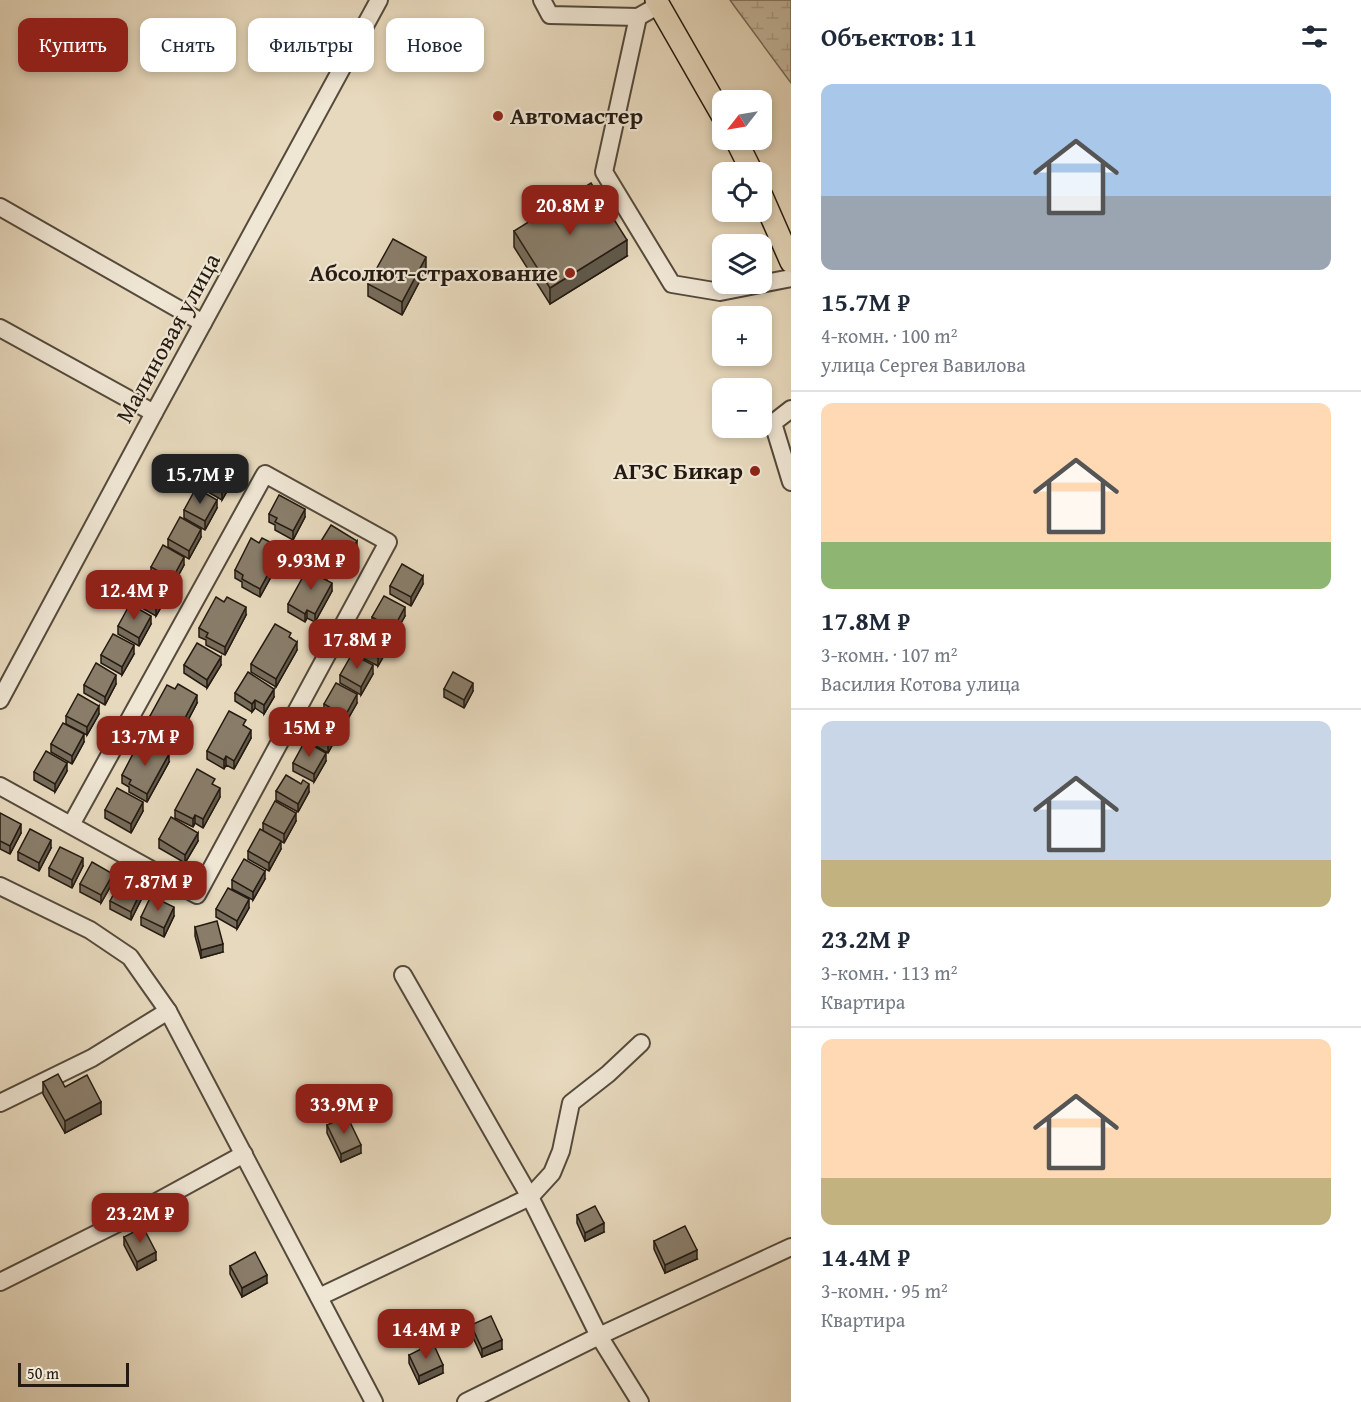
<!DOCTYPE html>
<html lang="ru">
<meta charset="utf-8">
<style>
:root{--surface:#fff;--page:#f6f6f7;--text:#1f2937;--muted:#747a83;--line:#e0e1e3;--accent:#8f2418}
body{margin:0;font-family:"Gentium Book Plus",serif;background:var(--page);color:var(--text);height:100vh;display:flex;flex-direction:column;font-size:22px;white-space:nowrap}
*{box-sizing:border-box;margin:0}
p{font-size:20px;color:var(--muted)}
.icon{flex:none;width:33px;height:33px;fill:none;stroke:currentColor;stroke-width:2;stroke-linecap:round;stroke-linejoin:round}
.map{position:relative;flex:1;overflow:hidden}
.side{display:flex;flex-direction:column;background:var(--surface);width:570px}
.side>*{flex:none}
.guide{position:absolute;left:18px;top:18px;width:570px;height:54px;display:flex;gap:12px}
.needle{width:39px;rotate:239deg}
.buttons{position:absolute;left:712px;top:90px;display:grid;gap:12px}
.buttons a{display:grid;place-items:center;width:60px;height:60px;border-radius:12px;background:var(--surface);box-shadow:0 3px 9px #0003;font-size:30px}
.scale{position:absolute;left:18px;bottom:15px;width:111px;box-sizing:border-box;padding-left:6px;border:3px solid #241a11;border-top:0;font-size:16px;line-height:21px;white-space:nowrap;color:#241a11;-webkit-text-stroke:4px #efe6d4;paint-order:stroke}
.price{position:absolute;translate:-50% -51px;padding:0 14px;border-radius:12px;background:var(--accent);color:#fff;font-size:20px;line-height:39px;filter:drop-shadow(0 2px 3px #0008)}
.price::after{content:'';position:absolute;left:50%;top:36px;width:18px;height:14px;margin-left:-9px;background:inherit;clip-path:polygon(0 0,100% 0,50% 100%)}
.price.active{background:#222;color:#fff}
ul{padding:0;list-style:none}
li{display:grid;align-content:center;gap:12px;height:318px;padding:0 30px}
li+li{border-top:2px solid var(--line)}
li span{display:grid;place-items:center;height:186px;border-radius:12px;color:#555}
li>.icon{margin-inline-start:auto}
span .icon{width:108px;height:108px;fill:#fffc;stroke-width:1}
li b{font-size:26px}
h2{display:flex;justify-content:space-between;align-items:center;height:72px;padding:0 30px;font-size:26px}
.tag{padding:0 21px;border-radius:12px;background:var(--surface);box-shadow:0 3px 9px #0003;font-size:21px;line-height:54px}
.tag.active{background:var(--accent);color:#fff}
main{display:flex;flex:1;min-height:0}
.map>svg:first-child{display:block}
.wetland{fill:url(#wetland-marsh);stroke:#756a58;stroke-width:1.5}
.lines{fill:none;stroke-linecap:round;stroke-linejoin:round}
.minor-casing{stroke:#554a3c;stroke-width:20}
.major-casing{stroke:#241a11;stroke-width:24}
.minor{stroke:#efe6d4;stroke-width:16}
.major{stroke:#e7d9bd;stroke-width:21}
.wall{fill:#766c5b;stroke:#241a11;stroke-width:1.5}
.shaded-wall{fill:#60584a;stroke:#241a11;stroke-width:1.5}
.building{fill:#897d6a;stroke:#241a11;stroke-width:1.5}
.poi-dot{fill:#8f2418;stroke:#efe6d4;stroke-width:2}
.labels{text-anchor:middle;stroke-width:4.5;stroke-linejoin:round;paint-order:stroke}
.poi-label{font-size:24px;font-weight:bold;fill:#241a11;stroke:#efe6d4;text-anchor:end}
.street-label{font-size:24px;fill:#241a11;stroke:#efe6d4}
</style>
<main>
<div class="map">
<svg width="791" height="1402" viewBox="0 0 791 1402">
<defs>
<pattern id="wetland-marsh" width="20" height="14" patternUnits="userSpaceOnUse" patternTransform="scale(1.5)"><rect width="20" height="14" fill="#c6b9a0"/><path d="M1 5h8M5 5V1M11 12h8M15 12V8" fill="none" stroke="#aa9e89"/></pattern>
</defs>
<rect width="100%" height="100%" fill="#e7d9bd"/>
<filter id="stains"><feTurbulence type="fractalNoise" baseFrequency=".00333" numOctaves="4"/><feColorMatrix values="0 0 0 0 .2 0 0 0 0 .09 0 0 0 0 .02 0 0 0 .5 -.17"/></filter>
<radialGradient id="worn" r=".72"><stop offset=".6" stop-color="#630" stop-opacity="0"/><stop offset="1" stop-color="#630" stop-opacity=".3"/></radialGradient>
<!-- wetland -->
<polygon class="wetland" points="730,0 791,0 791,83 735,7"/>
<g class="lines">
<defs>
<g id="minor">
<polyline points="542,0 550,15 638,17 659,5"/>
<polyline points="638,17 604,172 672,284 720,292 791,278"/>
<polyline points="0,207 203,323"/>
<polyline points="0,328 154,413"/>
<polyline points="791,409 773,423 791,482"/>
<polyline points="0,700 154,413 379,0"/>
<polyline points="0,786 197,895 388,542 265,474 71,825"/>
<polyline points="0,886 90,930 130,957 168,1011 374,1402"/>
<polyline points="403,975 530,1197 599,1336 640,1402"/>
<polyline points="0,1103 92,1058 168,1011"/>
<polyline points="0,1282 118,1223 244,1154"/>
<polyline points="319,1297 530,1197 552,1173 561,1151 571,1103 608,1074 641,1043"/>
<polyline points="466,1402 599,1336 791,1247"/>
</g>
<g id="major">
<polyline points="656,0 723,117"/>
<polyline points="736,140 752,172"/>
<polyline points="762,196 791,262"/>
</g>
</defs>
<!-- minor casing -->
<use href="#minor" class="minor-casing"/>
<!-- major casing -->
<use href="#major" class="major-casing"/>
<!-- minor -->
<use href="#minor" class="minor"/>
<!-- major -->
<use href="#major" class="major"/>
</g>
<!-- wall -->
<g class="wall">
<polygon points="514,231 627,256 550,304 514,247"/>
<polygon points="426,269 402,315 368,296 368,284"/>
<polygon points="234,479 222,500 201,488 201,480"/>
<polygon points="217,508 205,530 184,518 184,510"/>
<polygon points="269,514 305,517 293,540 275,530 275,525 269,522"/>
<polygon points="201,537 189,559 168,547 168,539"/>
<polygon points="318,546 357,549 346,566 338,560 335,565 318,554"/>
<polygon points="282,557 260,597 242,587 242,582 235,578 235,570"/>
<polygon points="184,565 172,587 151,575 151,567"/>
<polygon points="327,580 332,591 315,622 307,618 305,622 288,612 288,604"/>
<polygon points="423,584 411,606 390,594 390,586"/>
<polygon points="168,595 156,616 135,604 135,596"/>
<polygon points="246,615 225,655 206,645 206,640 199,637 199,628"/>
<polygon points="405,616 393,637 372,625 372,617"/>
<polygon points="151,624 139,646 118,634 118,626"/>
<polygon points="291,638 297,650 276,687 251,672 251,664"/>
<polygon points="390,645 378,666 357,655 357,647"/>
<polygon points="134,654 122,675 101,663 101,655"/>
<polygon points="184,665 221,665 207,688 184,673"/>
<polygon points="373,674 361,695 340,683 340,675"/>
<polygon points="116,684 105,705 84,693 84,685"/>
<polygon points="444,689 473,691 464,708 444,697"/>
<polygon points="235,693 274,697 264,714 255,708 252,712 235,701"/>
<polygon points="197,703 176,743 157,733 157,728 150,724 150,716"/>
<polygon points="357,703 345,724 324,712 324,704"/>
<polygon points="99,714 87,735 66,724 66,716"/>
<polygon points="246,727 251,738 234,769 226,765 224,769 207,759 207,751"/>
<polygon points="340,731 328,753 307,741 307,733"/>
<polygon points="84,742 72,764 51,752 51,744"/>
<polygon points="326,761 314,782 293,771 293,763"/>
<polygon points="169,762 147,802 129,792 129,787 122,783 122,775"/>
<polygon points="67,771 55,792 34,780 34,772"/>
<polygon points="215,786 220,797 203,828 195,823 193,827 175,818 175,810"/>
<polygon points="276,791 309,792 298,812 276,800"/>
<polygon points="105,810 143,811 131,833 105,818"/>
<polygon points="0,814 21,833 10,854 0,849"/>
<polygon points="296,821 284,843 263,831 263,823"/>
<polygon points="159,839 198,841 185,863 159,848"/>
<polygon points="51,848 39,871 18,860 18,852"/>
<polygon points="281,849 269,871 248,859 248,851"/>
<polygon points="83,866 72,888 49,876 49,868"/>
<polygon points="265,879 253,900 232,889 232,880"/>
<polygon points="113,882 101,903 80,892 80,884"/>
<polygon points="142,898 131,920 110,909 110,901"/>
<polygon points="249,908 237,929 216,917 216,909"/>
<polygon points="174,916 164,937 141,925 141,917"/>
<polygon points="195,927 223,952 201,958 195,936"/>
<polygon points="43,1082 65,1087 101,1114 65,1133 43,1094"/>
<polygon points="327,1125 361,1153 341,1162 327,1133"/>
<polygon points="577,1215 604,1232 585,1241 577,1223"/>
<polygon points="124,1237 156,1260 137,1270 124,1245"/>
<polygon points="654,1241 697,1259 665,1273 654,1249"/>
<polygon points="230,1266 267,1283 242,1297 230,1274"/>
<polygon points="471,1325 502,1349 482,1357 471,1333"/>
<polygon points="409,1355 443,1373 419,1384 409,1363"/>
</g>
<!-- shaded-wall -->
<g class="shaded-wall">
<polygon points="627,240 627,256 550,304 550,288"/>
<polygon points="426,257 426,269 402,315 402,302"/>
<polygon points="234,471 234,479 222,500 222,492"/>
<polygon points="217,500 217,508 205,530 205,521"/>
<polygon points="305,509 305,517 293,540 293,531"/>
<polygon points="201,529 201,537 189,559 189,551"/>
<polygon points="357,541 357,549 346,566 346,558"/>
<polygon points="282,548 282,557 260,597 260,589"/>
<polygon points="338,552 338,560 335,565 335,556"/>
<polygon points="184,557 184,565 172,587 172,579"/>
<polygon points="423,576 423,584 411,606 411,597"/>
<polygon points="332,583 332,591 315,622 315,614"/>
<polygon points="168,586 168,595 156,616 156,608"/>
<polygon points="246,607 246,615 225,655 225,647"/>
<polygon points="405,607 405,616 393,637 393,629"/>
<polygon points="307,610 307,618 305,622 305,614"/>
<polygon points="151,616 151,624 139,646 139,638"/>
<polygon points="390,637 390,645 378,666 378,658"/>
<polygon points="297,642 297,650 276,687 276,679"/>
<polygon points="134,645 134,654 122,675 122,667"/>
<polygon points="221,657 221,665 207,688 207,680"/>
<polygon points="373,665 373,674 361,695 361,687"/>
<polygon points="116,675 116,684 105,705 105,697"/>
<polygon points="473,683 473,691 464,708 464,700"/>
<polygon points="274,689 274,697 264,714 264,705"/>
<polygon points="357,694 357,703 345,724 345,716"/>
<polygon points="197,695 197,703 176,743 176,735"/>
<polygon points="255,700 255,708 252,712 252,704"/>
<polygon points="99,706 99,714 87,735 87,727"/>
<polygon points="340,723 340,731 328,753 328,745"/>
<polygon points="251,730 251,738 234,769 234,761"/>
<polygon points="84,734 84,742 72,764 72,756"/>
<polygon points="326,753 326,761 314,782 314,774"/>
<polygon points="169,754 169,762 147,802 147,794"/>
<polygon points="226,756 226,765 224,769 224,760"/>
<polygon points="67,763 67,771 55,792 55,784"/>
<polygon points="309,784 309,792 298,812 298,804"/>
<polygon points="220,788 220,797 203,828 203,819"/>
<polygon points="143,802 143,811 131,833 131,824"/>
<polygon points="296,813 296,821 284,843 284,834"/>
<polygon points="195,815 195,823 193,827 193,819"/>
<polygon points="21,824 21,833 10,854 10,846"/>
<polygon points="198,833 198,841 185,863 185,855"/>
<polygon points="51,840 51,848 39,871 39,863"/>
<polygon points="281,841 281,849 269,871 269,863"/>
<polygon points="83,858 83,866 72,888 72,880"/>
<polygon points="265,871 265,879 253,900 253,892"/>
<polygon points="113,874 113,882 101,903 101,895"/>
<polygon points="142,889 142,898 131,920 131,912"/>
<polygon points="249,899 249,908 237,929 237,921"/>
<polygon points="174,907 174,916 164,937 164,928"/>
<polygon points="223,944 223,952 201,958 201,950"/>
<polygon points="101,1102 101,1114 65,1133 65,1121"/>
<polygon points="361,1145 361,1153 341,1162 341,1154"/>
<polygon points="604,1223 604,1232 585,1241 585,1233"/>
<polygon points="697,1250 697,1259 665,1273 665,1265"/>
<polygon points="156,1252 156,1260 137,1270 137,1262"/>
<polygon points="267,1275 267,1283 242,1297 242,1288"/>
<polygon points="502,1340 502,1349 482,1357 482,1349"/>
<polygon points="443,1365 443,1373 419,1384 419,1376"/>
</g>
<!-- building -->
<g class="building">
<polygon points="591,183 627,240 550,288 514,231"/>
<polygon points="393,239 426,257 402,302 368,284"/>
<polygon points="213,459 234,471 222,492 201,480"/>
<polygon points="196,488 217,500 205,521 184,510"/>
<polygon points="279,495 305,509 293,531 275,522 277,518 269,514"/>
<polygon points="180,517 201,529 189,551 168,539"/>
<polygon points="331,525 357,541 346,558 338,552 335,556 318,546"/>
<polygon points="251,538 259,543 262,538 282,548 260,589 242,579 243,575 235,570"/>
<polygon points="163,545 184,557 172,579 151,567"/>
<polygon points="310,564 327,573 324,579 332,583 315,614 307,610 305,614 288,604"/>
<polygon points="402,564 423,576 411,597 390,586"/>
<polygon points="147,575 168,586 156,608 135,596"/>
<polygon points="384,596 405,607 393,629 372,617"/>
<polygon points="216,597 224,602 227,597 246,607 225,647 206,637 208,633 199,628"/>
<polygon points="130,604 151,616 139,638 118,626"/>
<polygon points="275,624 291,633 289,637 297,642 276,679 251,664"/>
<polygon points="368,625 390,637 378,658 357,647"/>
<polygon points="113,634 134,645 122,667 101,655"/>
<polygon points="197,643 221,657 207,680 184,665"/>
<polygon points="352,654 373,665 361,687 340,675"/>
<polygon points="96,663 116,675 105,697 84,685"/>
<polygon points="248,672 274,689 264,705 255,700 252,704 235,693"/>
<polygon points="453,672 473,683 464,700 444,689"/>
<polygon points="336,683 357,694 345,716 324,704"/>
<polygon points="178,684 197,695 176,735 157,725 159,721 150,716 167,685 175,689"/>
<polygon points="78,694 99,706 87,727 66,716"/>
<polygon points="229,711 246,720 243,725 251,730 234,761 226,756 224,760 207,751"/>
<polygon points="319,711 340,723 328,745 307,733"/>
<polygon points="63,723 84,734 72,756 51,744"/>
<polygon points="305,741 326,753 314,774 293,763"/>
<polygon points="149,743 169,754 147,794 129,784 131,780 122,775 138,744 146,748"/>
<polygon points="46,751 67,763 55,784 34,772"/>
<polygon points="197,769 215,779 212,784 220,788 203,819 195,815 193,819 175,810"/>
<polygon points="286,775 301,784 303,780 309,784 298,804 276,791"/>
<polygon points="117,788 143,802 131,824 105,810"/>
<polygon points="275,801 296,813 284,834 263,823"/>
<polygon points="0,813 21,824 10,846 0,841"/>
<polygon points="171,817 198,833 185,855 159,839"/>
<polygon points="30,829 51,840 39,863 18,852"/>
<polygon points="260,829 281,841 269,863 248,851"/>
<polygon points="60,847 83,858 72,880 49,868"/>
<polygon points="244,859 265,871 253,892 232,880"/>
<polygon points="92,862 113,874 101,895 80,884"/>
<polygon points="122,878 142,889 131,912 110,901"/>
<polygon points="228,888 249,899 237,921 216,909"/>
<polygon points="151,896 174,907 164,928 141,917"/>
<polygon points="217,921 223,944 201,950 195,927"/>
<polygon points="58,1074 65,1087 87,1075 101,1102 65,1121 43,1082"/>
<polygon points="347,1116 361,1145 341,1154 327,1125"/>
<polygon points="595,1206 604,1223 585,1233 577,1215"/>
<polygon points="685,1226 697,1250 665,1265 654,1241"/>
<polygon points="143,1227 156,1252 137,1262 124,1237"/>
<polygon points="255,1252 267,1275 242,1288 230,1266"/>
<polygon points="491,1316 502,1340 482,1349 471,1325"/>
<polygon points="433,1343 443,1365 419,1376 409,1355"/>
</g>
<!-- markers -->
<g class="poi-dot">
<circle cx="498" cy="116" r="6"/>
<circle cx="570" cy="273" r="6"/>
<circle cx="755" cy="471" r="6"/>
</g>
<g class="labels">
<!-- poi labels -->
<g class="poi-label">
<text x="510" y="124" text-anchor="start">Автомастер</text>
<text x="558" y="281">Абсолют-страхование</text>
<text x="743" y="479">АГЗС Бикар</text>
</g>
<!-- street labels -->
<g class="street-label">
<text transform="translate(168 338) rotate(-61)" y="8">Малиновая улица</text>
</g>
</g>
<rect width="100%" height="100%" filter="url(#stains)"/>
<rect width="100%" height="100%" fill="url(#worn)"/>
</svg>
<div class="buttons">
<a><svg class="needle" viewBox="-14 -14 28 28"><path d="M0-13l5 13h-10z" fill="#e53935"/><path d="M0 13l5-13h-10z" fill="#747a83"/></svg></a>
<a><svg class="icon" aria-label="locate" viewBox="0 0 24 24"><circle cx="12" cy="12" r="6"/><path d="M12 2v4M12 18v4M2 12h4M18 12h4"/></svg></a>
<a><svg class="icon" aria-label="layers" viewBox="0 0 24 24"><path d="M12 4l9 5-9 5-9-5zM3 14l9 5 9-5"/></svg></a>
<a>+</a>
<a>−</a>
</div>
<div class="scale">50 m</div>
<b class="price" style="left:570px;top:236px">20.8M ₽</b>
<b class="price active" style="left:200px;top:505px">15.7M ₽</b>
<b class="price" style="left:311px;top:591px">9.93M ₽</b>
<b class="price" style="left:134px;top:621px">12.4M ₽</b>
<b class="price" style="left:357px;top:670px">17.8M ₽</b>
<b class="price" style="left:309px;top:758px">15M ₽</b>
<b class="price" style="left:145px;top:767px">13.7M ₽</b>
<b class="price" style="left:158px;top:912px">7.87M ₽</b>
<b class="price" style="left:344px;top:1135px">33.9M ₽</b>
<b class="price" style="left:140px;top:1244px">23.2M ₽</b>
<b class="price" style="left:426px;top:1360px">14.4M ₽</b>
<div class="guide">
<a class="tag active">Купить</a>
<a class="tag">Снять</a>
<a class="tag">Фильтры</a>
<a class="tag">Новое</a>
</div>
</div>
<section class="side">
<h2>Объектов: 11<svg class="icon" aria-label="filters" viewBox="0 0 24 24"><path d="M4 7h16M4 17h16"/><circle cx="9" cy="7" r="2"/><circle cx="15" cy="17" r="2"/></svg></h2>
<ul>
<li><span style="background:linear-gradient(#a9c7e8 60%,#9aa5b1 0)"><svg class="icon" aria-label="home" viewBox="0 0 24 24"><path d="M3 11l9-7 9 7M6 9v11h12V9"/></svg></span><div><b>15.7M ₽</b><p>4-комн. · 100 m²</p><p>улица Сергея Вавилова</p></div></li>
<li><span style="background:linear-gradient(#ffd9b3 75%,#8fb573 0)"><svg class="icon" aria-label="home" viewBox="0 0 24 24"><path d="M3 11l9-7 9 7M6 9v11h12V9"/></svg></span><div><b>17.8M ₽</b><p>3-комн. · 107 m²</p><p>Василия Котова улица</p></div></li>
<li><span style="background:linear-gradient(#c9d6e8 75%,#c2b280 0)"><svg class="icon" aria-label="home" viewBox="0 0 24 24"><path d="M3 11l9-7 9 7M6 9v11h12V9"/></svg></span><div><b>23.2M ₽</b><p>3-комн. · 113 m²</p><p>Квартира</p></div></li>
<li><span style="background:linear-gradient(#ffd9b3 75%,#c2b280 0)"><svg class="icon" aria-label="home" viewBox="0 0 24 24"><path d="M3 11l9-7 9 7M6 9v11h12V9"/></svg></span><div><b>14.4M ₽</b><p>3-комн. · 95 m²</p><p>Квартира</p></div></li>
</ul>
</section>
</main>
